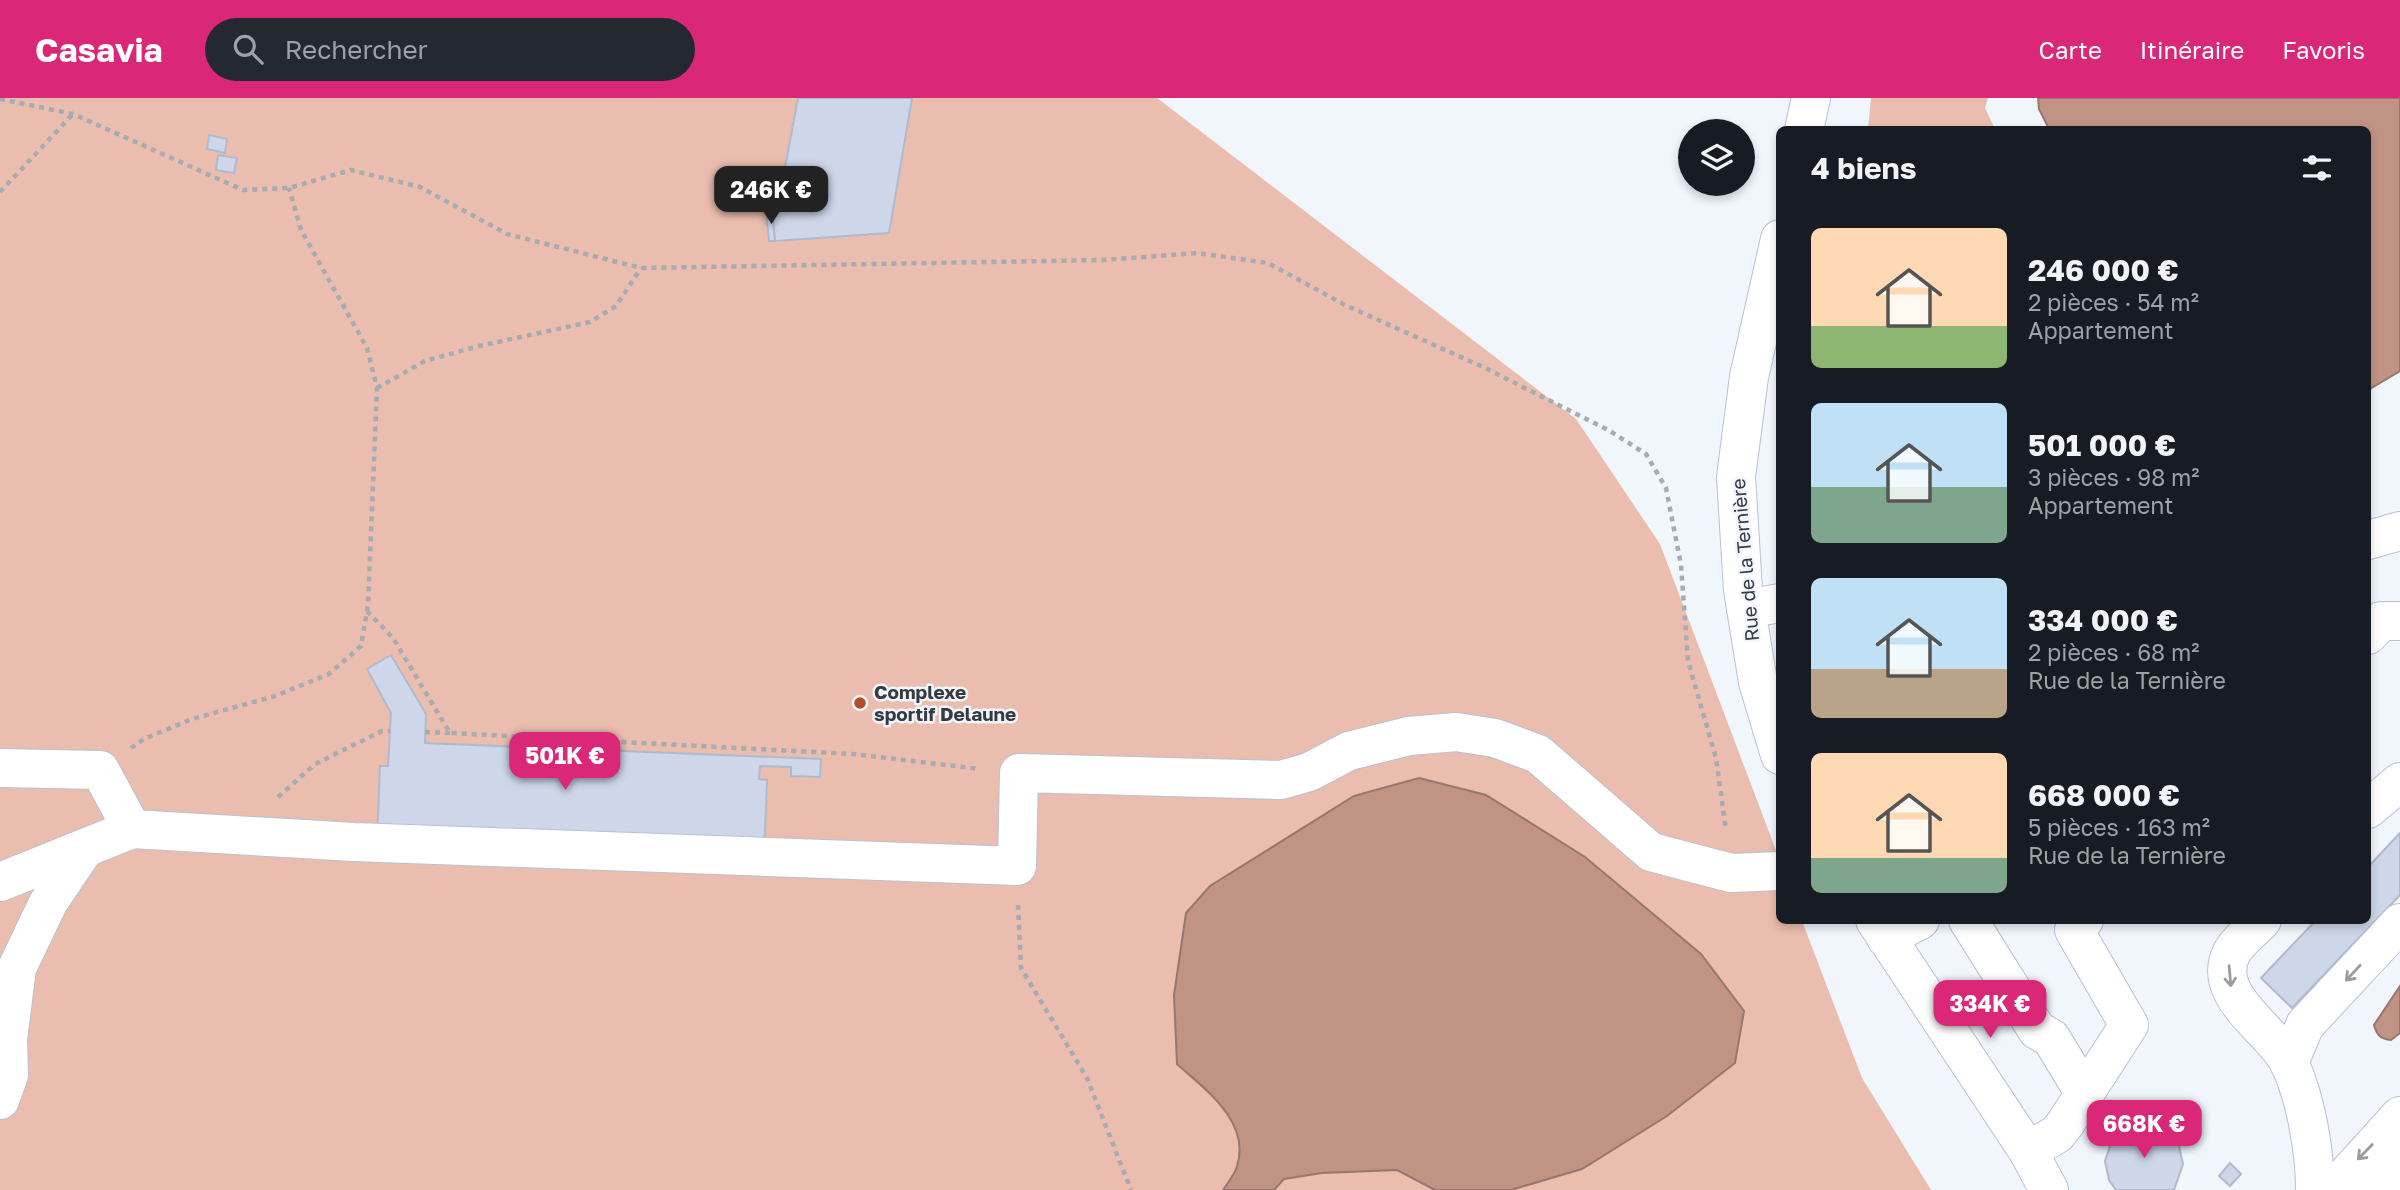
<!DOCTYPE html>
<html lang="fr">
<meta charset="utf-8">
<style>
:root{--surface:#171b24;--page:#242831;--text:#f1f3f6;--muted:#9ea1a6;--accent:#db2777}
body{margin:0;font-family:"Golos Text",sans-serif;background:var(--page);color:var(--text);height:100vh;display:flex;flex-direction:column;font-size:26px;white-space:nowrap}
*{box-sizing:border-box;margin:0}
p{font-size:23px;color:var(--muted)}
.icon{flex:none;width:38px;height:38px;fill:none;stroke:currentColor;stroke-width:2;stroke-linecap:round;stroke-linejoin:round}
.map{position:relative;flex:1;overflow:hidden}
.panel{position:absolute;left:1776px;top:28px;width:595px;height:798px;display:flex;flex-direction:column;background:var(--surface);border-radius:10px;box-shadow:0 4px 10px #0003}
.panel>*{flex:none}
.buttons{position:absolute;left:1678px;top:21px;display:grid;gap:14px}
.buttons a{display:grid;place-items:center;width:77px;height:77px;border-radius:50%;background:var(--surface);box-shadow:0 4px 10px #0003;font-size:35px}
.price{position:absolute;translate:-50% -60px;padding:0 16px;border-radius:14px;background:var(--accent);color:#fff;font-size:23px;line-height:46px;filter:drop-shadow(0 2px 4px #0008)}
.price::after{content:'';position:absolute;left:50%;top:42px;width:21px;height:16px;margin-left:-10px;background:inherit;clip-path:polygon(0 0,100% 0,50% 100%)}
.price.current{background:#222;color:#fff}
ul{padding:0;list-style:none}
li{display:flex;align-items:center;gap:21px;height:175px;padding:0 35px}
li span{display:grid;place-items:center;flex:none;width:196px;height:140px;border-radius:10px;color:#555}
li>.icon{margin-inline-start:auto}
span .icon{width:84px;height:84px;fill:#fffc;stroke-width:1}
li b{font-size:30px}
h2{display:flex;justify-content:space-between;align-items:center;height:84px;padding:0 35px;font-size:30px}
header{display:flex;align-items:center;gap:42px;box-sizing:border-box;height:98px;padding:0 35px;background:var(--accent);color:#fff}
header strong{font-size:33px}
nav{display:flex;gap:38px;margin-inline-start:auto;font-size:24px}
.search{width:490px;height:63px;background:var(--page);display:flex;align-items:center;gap:18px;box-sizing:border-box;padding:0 24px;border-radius:38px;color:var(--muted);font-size:26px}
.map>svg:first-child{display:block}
.green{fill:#eabdae}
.water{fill:#c09384;stroke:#977870;stroke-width:2}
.building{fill:#cdd7e9;stroke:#b0bacb;stroke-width:2}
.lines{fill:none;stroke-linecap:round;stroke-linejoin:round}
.minor-casing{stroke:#b8c2d3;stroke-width:40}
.path{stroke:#a7abb2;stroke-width:4.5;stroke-dasharray:5 5;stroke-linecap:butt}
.minor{stroke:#fff;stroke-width:38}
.oneway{stroke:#9a9ca0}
.poi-dot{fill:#b44c28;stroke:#f1f5fc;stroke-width:2.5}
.labels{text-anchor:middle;stroke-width:5;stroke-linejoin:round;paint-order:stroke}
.street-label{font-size:19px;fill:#363a41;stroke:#f1f5fc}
.poi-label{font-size:19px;font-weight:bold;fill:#363a41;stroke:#f1f5fc;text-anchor:start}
</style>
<header>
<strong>Casavia</strong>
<div class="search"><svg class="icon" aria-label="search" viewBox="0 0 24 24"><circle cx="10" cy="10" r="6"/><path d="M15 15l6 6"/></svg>Rechercher</div>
<nav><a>Carte</a><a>Itinéraire</a><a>Favoris</a></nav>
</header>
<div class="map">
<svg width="2400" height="1092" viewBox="0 0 2400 1092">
<rect width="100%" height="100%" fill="#f1f5fc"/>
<!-- green -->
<g class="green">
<polygon points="0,0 1157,0 1576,321 1660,446 1780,763 1780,822 1802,823 1862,980 1931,1092 0,1092"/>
<polygon points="1871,0 1988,0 1985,10 1995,31 1868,31"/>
</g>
<!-- water -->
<g class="water">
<polygon points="2038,0 2400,0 2400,273 2368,292 2368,32 2049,31 2039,11"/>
<path d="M1419,680l67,17 99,62 116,97 43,57 -9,52 -68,53 -85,53 -71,21h-76l-38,-20 -75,3 -38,6 -10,11h-51c5,-7 12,-16 14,-24 14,-44 -31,-76 -60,-102l-3,-69 12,-82 24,-27 144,-90z"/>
<path d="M2400,888v47l-9,7c-10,-1 -14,-4 -17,-15z"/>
</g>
<!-- building -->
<g class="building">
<polygon points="798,0 912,0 889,135 775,143 772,113 777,113"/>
<polygon points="209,37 227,41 225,55 207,51"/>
<polygon points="218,57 237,60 234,75 216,72"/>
<polygon points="772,113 775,143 769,143 766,114"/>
<polygon points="391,557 426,616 425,645 821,661 820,679 791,678 791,669 760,668 759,681 767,682 764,757 377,742 380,668 388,668 391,615 367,571"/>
<polygon points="2400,735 2400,797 2292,910 2261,880 2316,822 2368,822 2368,769"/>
<polygon points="2140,1026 2164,1032 2179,1048 2183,1066 2174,1092 2116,1092 2109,1082 2105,1063 2111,1045 2127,1030"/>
<polygon points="2230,1065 2241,1076 2230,1088 2219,1078"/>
</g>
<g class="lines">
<defs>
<g id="minor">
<polyline points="1804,32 1811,0"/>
<polyline points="1780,141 1749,279 1736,379 1743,492 1758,584 1780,657"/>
<polyline points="2368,442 2400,433"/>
<polyline points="1746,511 1780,505"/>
<polyline points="2368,537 2381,523 2400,523"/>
<polyline points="0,670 100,672 132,731 0,784"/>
<polyline points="2368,711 2400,684"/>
<polyline points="132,731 354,744 1017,768 1019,675 1281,682 1309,674 1349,653 1409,638 1456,634 1495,640 1538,656 1651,754 1731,775 1780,773"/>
<polyline points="1875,822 2028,1053 2049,1092"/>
<polyline points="1968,822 2037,932 2051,940 2085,996"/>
<path d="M2262,822c-9,10 -24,21 -30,32 -23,44 42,78 58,112 16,36 25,87 25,126"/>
<polyline points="1886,840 1920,822"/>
<polyline points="2289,965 2305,927 2400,825"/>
<polyline points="0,1002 9,977 8,941 17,870 48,805 85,750"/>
<polyline points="2028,1053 2057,1036 2065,1026 2129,927 2074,832 2084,822"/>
<polyline points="2333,1092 2400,1018"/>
<polyline points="2373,1092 2400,1065"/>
</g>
</defs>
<!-- minor casing -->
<use href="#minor" class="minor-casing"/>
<!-- path -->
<g class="path">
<polyline points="0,1 73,16 243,92 289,90 351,72 420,89 507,136 641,170 1103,162 1197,155 1268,165 1345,207 1483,269 1610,333 1646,356 1666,390 1681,467 1688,563 1716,660 1726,732"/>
<polyline points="0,94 73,16"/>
<polyline points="377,290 425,263 479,248 590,224 616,208 641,170"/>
<polyline points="367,513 393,540 450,635 853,656 980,671"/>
<polyline points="425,634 450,635"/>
<polyline points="131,650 144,641 192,621 275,598 329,576 361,548 368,507 377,290 367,250 301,132 289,90"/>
<polyline points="278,699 315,666 382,633 390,633"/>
<polyline points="1018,807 1021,870 1087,980 1131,1092"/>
</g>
<!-- minor -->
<use href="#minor" class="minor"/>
</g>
<!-- one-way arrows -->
<defs><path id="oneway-shaft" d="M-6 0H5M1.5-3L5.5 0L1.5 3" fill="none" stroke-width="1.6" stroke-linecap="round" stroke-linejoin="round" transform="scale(1.75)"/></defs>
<g class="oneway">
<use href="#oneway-shaft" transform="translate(2353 875) rotate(133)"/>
<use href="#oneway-shaft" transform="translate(2230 878) rotate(85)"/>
<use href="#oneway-shaft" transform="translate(2365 1054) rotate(134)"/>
</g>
<!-- markers -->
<circle class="poi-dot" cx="860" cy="605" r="7"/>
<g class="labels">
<!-- street labels -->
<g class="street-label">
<text transform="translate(1745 462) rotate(-95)" y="7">Rue de la Ternière</text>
</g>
<!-- poi labels -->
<g class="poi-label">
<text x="874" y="601">Complexe<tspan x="874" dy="22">sportif Delaune</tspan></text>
</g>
</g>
</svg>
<div class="buttons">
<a><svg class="icon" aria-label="layers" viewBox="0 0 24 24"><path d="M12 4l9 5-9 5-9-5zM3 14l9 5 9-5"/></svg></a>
</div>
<b class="price current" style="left:771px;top:128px">246K €</b>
<b class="price" style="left:565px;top:694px">501K €</b>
<b class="price" style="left:1990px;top:942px">334K €</b>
<b class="price" style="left:2144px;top:1062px">668K €</b>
<section class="panel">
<h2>4 biens<svg class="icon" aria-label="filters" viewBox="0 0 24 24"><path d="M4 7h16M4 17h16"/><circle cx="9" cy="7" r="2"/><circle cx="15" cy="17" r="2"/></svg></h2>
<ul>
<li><span style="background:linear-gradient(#ffd9b3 70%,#8fb573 0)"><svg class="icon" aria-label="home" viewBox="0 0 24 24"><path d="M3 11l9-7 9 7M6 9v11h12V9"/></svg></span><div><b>246 000 €</b><p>2 pièces · 54 m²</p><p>Appartement</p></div></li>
<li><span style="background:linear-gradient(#bfe0f5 60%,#7fa58c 0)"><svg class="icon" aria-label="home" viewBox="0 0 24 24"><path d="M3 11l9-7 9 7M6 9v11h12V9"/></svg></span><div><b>501 000 €</b><p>3 pièces · 98 m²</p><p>Appartement</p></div></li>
<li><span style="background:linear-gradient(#bfe0f5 65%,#b9a48a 0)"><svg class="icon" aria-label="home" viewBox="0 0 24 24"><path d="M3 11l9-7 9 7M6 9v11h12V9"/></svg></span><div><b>334 000 €</b><p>2 pièces · 68 m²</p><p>Rue de la Ternière</p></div></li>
<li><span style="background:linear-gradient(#ffd9b3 75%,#7fa58c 0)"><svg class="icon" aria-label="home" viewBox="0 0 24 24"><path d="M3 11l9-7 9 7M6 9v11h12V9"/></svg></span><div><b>668 000 €</b><p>5 pièces · 163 m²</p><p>Rue de la Ternière</p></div></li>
</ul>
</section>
</div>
